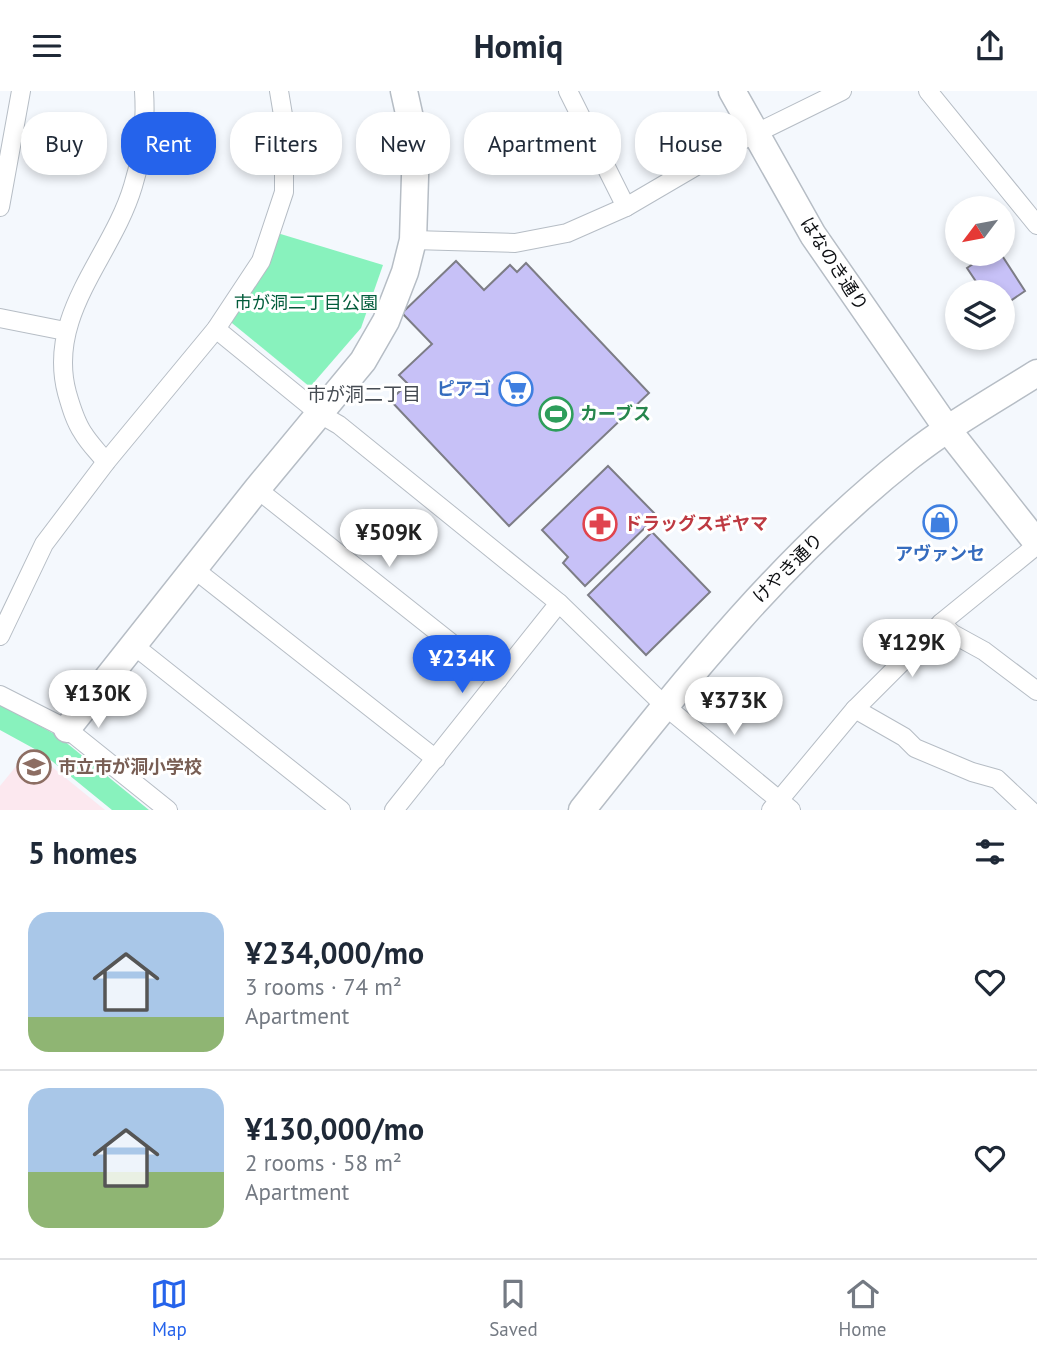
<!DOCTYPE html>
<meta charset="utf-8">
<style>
:root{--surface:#fff;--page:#f2f2f3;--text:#1f2937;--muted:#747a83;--line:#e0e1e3;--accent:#2563eb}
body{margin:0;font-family:"PT Sans","Noto Sans JP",sans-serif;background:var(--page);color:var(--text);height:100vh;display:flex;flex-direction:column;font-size:26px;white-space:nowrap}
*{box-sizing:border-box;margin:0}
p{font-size:23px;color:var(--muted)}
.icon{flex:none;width:38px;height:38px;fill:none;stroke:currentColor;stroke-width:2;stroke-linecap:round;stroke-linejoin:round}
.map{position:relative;height:719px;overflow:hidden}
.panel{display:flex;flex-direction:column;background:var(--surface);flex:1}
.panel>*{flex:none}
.top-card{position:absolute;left:21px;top:21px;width:996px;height:63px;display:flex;gap:14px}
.needle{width:46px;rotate:238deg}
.controls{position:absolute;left:945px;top:105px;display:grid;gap:14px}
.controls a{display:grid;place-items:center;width:70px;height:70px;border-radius:50%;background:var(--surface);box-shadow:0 4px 10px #0003;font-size:35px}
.price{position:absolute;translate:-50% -60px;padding:0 16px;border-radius:24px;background:#fff;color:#222;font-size:23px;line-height:46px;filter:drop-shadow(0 2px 4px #0008)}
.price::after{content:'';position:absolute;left:50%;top:42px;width:21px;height:16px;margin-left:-10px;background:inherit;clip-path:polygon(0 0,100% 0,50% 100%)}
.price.active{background:var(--accent);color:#fff}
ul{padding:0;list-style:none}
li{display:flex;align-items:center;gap:21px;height:175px;padding:0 28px}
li+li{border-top:2px solid var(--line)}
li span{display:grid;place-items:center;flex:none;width:196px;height:140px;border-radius:21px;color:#555}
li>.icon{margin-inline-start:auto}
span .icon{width:84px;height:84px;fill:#fffc;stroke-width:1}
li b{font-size:30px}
h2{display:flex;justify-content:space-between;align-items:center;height:84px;padding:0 28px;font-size:30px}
.pill{padding:0 24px;border-radius:28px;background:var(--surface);box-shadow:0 4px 10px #0003;font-size:24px;line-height:63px}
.pill.active{background:var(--accent);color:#fff}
header{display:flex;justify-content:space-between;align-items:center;height:91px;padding:0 28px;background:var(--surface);font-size:32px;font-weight:700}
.menu{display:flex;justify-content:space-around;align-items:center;height:98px;border-top:2px solid var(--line);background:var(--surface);font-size:19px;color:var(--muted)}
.menu a{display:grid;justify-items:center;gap:4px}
.menu .active{color:var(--accent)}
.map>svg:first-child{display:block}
.education{fill:#fce8ef}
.green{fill:#88f2bd}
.building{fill:#c7c1f7;stroke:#7d7d86;stroke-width:2}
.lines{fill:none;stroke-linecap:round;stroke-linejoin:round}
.street-casing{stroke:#b6bdc5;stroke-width:20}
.secondary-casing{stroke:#b6bdc5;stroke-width:29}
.street{stroke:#fff;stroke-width:18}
.secondary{stroke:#fff;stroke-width:26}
.labels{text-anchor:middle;stroke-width:6;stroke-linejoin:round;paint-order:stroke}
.street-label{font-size:18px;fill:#0c0e11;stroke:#fff}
.park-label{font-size:18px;fill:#025c3b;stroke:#fff}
.shop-label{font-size:18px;font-weight:bold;fill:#366cbe;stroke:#fff;text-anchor:end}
.leisure-label{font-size:18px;font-weight:bold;fill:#27864d;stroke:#fff;text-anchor:start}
.health-label{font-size:18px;font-weight:bold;fill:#be3a42;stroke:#fff;text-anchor:start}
.education-label{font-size:18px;font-weight:bold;fill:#785e54;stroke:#fff;text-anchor:start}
.neighbourhood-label{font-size:19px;fill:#464c53;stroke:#fff}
</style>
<header><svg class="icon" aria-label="menu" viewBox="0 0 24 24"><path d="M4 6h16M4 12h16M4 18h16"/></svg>Homiq<svg class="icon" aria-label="share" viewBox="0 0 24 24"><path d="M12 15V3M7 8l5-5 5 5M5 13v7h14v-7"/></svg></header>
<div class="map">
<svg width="1037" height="719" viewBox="0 0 1037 719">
<rect width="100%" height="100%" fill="#f4f8fd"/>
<!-- education -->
<polygon class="education" points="30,658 105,719 0,719 0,695"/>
<!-- green -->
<g class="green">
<polygon points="274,141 383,174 361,237 310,296 227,228"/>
<polygon points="0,613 58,645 149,719 112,719 42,662 0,639"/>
</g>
<!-- building -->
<g class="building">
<polygon points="988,163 1001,163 1025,200 1003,215 1003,201 983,201 967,177"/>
<polygon points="456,170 484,199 510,174 517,181 526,172 649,302 509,435 390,309 408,293 399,284 432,253 402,222"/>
<polygon points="608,375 657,425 585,495 563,472 568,466 542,439"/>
<polygon points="652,441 710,501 646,564 588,504"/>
</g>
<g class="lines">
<defs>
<g id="street">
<polyline points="568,0 626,116"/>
<polyline points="928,0 1037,134"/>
<polyline points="0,116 21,0"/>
<polyline points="413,149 515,152 567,142 626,116 732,54 842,0"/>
<polyline points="0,227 65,240"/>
<polyline points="216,238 320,323 339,334 559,512 665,615 791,719"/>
<path d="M106,371c-8,-10 -17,-19 -23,-29 -8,-12 -12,-26 -16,-40 -21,-79 45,-136 66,-207 10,-31 13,-63 11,-95"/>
<polyline points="257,398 498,589"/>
<polyline points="194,478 436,668"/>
<polyline points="941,532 953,543 984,560 1037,600"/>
<polyline points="0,545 44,453 106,371 216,238 261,170 284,101 284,30 279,0"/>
<polyline points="132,553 341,719"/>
<polyline points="0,604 67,638 168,719"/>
<polyline points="855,618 904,646 915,657 972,681 997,688 1030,719"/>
<polyline points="394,719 559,512"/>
<polyline points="771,719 855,618 941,532 1037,454"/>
</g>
<g id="secondary">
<polyline points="732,0 813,144 948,339 1037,452"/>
<polyline points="67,638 257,398 363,270 386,230 405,181 413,149 416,54 404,0"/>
<path d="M582,719c101,-127 198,-251 327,-353 39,-31 85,-57 128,-84"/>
</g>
</defs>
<!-- street casing -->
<use href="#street" class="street-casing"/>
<!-- secondary casing -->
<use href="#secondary" class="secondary-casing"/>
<!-- street -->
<use href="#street" class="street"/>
<!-- secondary -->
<use href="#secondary" class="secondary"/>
</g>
<!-- icons -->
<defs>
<symbol id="supermarket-ring" viewBox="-11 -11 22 22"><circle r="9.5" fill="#fff" stroke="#3f7fe0" stroke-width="1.5"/><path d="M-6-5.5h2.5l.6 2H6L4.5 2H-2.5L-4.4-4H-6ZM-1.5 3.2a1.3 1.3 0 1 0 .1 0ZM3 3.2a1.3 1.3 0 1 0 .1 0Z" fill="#3f7fe0"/></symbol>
<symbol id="stadium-ring" viewBox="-11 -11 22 22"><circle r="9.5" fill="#fff" stroke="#2e9e5b" stroke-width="1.5"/><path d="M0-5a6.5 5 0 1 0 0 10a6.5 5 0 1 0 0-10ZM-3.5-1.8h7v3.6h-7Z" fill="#2e9e5b"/></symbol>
<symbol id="shop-ring" viewBox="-11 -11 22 22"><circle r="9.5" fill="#fff" stroke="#3f7fe0" stroke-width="1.5"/><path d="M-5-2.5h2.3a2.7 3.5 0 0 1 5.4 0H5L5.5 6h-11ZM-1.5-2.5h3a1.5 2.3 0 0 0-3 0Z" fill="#3f7fe0"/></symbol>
<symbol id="pharmacy-ring" viewBox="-11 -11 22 22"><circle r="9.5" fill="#fff" stroke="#e0444e" stroke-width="1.5"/><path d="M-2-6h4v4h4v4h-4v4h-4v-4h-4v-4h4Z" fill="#e0444e"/></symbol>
<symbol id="school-ring" viewBox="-11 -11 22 22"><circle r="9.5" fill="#fff" stroke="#8d6e63" stroke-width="1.5"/><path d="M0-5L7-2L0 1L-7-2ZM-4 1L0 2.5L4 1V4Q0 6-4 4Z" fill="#8d6e63"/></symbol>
</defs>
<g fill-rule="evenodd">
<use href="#supermarket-ring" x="497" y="279" width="38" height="38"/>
<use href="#stadium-ring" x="537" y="304" width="38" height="38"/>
<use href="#shop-ring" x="921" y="412" width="38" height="38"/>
<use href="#pharmacy-ring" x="581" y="414" width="38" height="38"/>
<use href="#school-ring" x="15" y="657" width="38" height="38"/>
</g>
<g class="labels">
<!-- street labels -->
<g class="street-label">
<text transform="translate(834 173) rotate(57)" y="6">はなのき通り</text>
<text transform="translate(788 477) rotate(-45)" y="6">けやき通り</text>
</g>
<!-- park labels -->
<g class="park-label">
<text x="306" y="218">市が洞二丁目公園</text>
</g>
<!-- shop labels -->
<g class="shop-label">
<text x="491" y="304">ピアゴ</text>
<text x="940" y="469" text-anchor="middle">アヴァンセ</text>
</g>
<!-- leisure labels -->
<g class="leisure-label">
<text x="580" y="329">カーブス</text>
</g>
<!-- health labels -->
<g class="health-label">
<text x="624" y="439">ドラッグスギヤマ</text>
</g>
<!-- education labels -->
<g class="education-label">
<text x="58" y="682">市立市が洞小学校</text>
</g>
<!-- neighbourhood labels -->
<g class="neighbourhood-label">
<text x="364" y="310">市が洞二丁目</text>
</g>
</g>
</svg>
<div class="controls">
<a><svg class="needle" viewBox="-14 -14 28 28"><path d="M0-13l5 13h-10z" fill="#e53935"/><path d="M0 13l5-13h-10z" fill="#747a83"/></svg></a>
<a><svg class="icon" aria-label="layers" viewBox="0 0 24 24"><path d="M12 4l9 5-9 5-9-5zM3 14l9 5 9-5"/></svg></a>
</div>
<b class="price" style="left:389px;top:478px">¥509K</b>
<b class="price" style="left:912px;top:588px">¥129K</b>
<b class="price active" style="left:462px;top:604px">¥234K</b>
<b class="price" style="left:98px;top:639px">¥130K</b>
<b class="price" style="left:734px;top:646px">¥373K</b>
<div class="top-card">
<a class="pill">Buy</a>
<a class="pill active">Rent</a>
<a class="pill">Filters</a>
<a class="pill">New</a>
<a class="pill">Apartment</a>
<a class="pill">House</a>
</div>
</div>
<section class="panel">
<h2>5 homes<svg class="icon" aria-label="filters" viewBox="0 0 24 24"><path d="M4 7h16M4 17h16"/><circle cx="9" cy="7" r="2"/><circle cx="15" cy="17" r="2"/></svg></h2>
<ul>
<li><span style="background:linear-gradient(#a9c7e8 75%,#8fb573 0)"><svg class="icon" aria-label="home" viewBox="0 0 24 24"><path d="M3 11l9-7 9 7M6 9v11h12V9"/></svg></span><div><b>¥234,000/mo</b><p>3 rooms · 74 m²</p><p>Apartment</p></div><svg class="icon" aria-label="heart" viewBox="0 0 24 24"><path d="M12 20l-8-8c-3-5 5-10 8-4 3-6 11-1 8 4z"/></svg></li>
<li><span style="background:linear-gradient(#a9c7e8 60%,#8fb573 0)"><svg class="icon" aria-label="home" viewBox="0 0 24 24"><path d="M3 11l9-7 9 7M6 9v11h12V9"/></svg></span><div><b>¥130,000/mo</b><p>2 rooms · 58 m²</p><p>Apartment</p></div><svg class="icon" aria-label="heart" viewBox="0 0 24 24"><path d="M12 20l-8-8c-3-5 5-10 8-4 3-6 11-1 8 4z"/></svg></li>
</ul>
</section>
<nav class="menu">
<a class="active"><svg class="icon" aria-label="map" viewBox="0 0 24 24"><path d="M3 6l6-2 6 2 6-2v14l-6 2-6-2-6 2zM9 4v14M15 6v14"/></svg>Map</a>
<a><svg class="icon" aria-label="saved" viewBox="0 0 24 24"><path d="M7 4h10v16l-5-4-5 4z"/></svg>Saved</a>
<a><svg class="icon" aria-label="home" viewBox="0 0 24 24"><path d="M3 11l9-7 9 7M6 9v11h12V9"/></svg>Home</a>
</nav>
